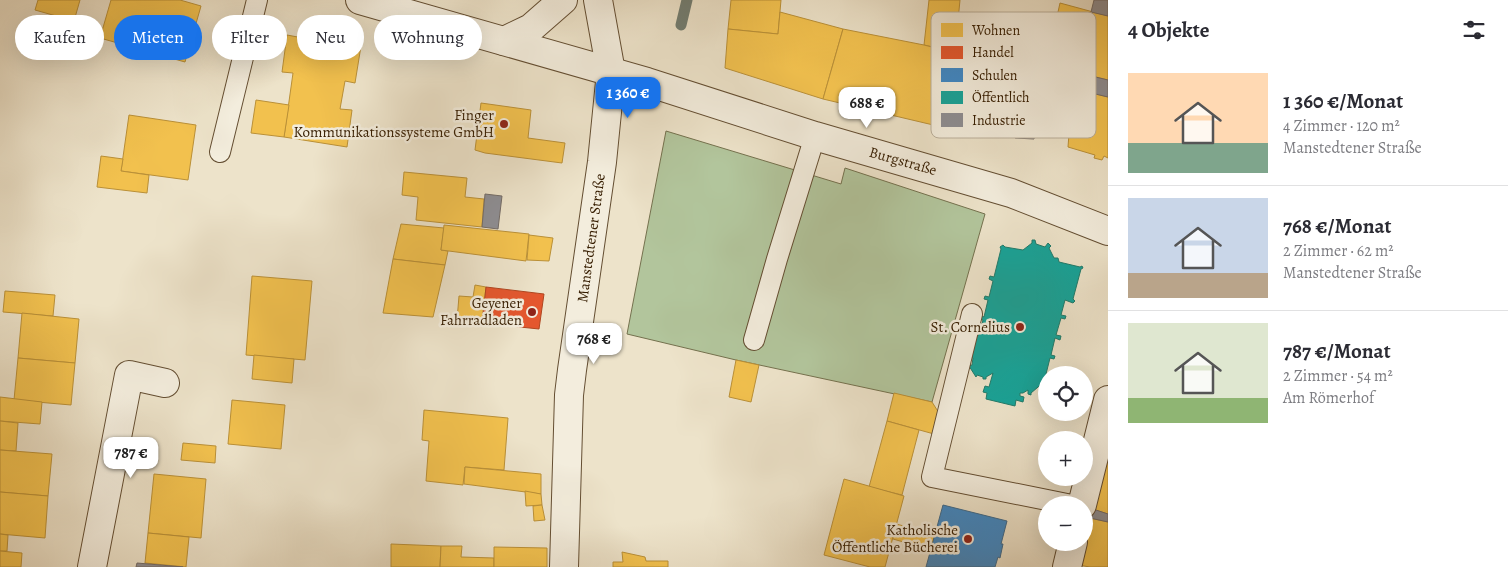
<!DOCTYPE html>
<html lang="de">
<meta charset="utf-8">
<style>
:root{--surface:#fff;--page:#f2f2f3;--text:#2b2b33;--muted:#7c7c81;--line:#e1e1e2;--accent:#1a73e8}
body{margin:0;font-family:Alegreya,serif;background:var(--page);color:var(--text);height:100vh;display:flex;flex-direction:column;font-size:19px;white-space:nowrap}
*{box-sizing:border-box;margin:0}
p{font-size:16px;color:var(--muted)}
.icon{flex:none;width:28px;height:28px;fill:none;stroke:currentColor;stroke-width:2;stroke-linecap:round;stroke-linejoin:round}
.map{position:relative;flex:1;overflow:hidden}
.side{display:flex;flex-direction:column;background:var(--surface);width:400px}
.side>*{flex:none}
.hud{position:absolute;left:15px;top:15px;width:475px;height:45px;display:flex;gap:10px}
.buttons{position:absolute;left:1038px;top:366px;display:grid;gap:10px}
.buttons a{display:grid;place-items:center;width:55px;height:55px;border-radius:50%;background:var(--surface);box-shadow:0 5px 20px #0002;font-size:25px}
.price{position:absolute;translate:-50% -42px;padding:0 11px;border-radius:10px;background:#fff;color:#222;font-size:16px;line-height:32px;filter:drop-shadow(0 1px 2px #0008)}
.price::after{content:'';position:absolute;left:50%;top:30px;width:15px;height:11px;margin-left:-8px;background:inherit;clip-path:polygon(0 0,100% 0,50% 100%)}
.price.on{background:var(--accent);color:#fff}
ul{padding:0;list-style:none}
li{display:flex;align-items:center;gap:15px;height:125px;padding:0 20px}
li+li{border-top:1px solid var(--line)}
li span{display:grid;place-items:center;flex:none;width:140px;height:100px;border-radius:0px;color:#555}
li>.icon{margin-inline-start:auto}
span .icon{width:60px;height:60px;fill:#fffc;stroke-width:1}
li b{font-size:21px}
h2{display:flex;justify-content:space-between;align-items:center;height:60px;padding:0 20px;font-size:21px}
.tag{padding:0 18px;border-radius:22px;background:var(--surface);box-shadow:0 5px 20px #0002;font-size:18px;line-height:45px}
.tag.on{background:var(--accent);color:#fff}
main{display:flex;flex:1;min-height:0}
.map>svg:first-child{display:block}
.green{fill:#b2c59c;stroke:#74714e}
.homes{fill:#f2c14e;stroke:#ba9037}
.shops{fill:#e4572e;stroke:#b04620}
.schools{fill:#3f88c5;stroke:#3c688a}
.public{fill:#17a398;stroke:#207b6a}
.industry{fill:#8d8d92;stroke:#736b66}
.lines{fill:none;stroke-linecap:round;stroke-linejoin:round}
.stream{stroke:#727d71;stroke-width:11}
.service-casing{stroke:#644e32;stroke-width:22}
.minor-casing{stroke:#644e32;stroke-width:30}
.tertiary-casing{stroke:#644e32;stroke-width:30}
.service{stroke:#f3eddd;stroke-width:20}
.minor{stroke:#f3eddd;stroke-width:28}
.tertiary{stroke:#f3eddd;stroke-width:28}
.poi-dot{fill:#8f2418;stroke:#f3eddd;stroke-width:2}
.labels{text-anchor:middle;stroke-width:5;stroke-linejoin:round;paint-order:stroke}
.poi-label{font-size:15px;fill:#361d00;stroke:#f3eddd;text-anchor:end}
.street-label{font-size:15px;fill:#361d00;stroke:#f3eddd}
.key{fill:#f3eddd;stroke:#baaf9b;stroke-width:1}
.key-label{font-size:14px;fill:#361d00}
</style>
<main>
<div class="map">
<svg width="1108" height="567" viewBox="0 0 1108 567">
<rect width="100%" height="100%" fill="#ede3ca"/>
<filter id="stains"><feTurbulence type="fractalNoise" baseFrequency=".004" numOctaves="4"/><feColorMatrix values="0 0 0 0 .2 0 0 0 0 .09 0 0 0 0 .02 0 0 0 .5 -.17"/></filter>
<radialGradient id="worn" r=".72"><stop offset=".6" stop-color="#630" stop-opacity="0"/><stop offset="1" stop-color="#630" stop-opacity=".3"/></radialGradient>
<!-- green -->
<polygon class="green" points="666,131 841,184 845,168 985,214 932,402 736,360 627,334"/>
<!-- homes -->
<g class="homes">
<polygon points="38,0 80,0 74,21 35,10"/>
<polygon points="111,0 180,0 201,6 185,62 100,38"/>
<polygon points="731,0 781,0 778,34 728,29"/>
<polygon points="929,0 960,0 955,52 924,45"/>
<polygon points="1060,3 1108,16 1108,80 1072,71 1081,36 1054,30"/>
<polygon points="780,12 843,29 823,99 725,68 728,29 778,34"/>
<polygon points="843,29 924,45 980,59 963,132 823,99"/>
<polygon points="287,35 303,38 303,36 337,42 338,38 350,39 350,44 361,46 355,83 345,81 340,109 352,110 347,147 284,137 293,73 282,72"/>
<polygon points="1079,90 1108,97 1108,158 1104,156 1102,160 1094,158 1095,155 1068,147 1069,134 1068,133"/>
<polygon points="256,100 289,105 284,137 251,133"/>
<polygon points="481,103 531,110 528,138 565,143 562,163 485,153 475,150"/>
<polygon points="129,115 196,125 188,180 121,171"/>
<polygon points="101,156 123,159 121,171 149,175 147,193 97,187"/>
<polygon points="404,172 467,178 465,197 484,199 482,227 416,220 418,197 402,195"/>
<polygon points="401,224 444,228 441,250 448,251 445,265 393,259"/>
<polygon points="444,225 529,234 526,261 441,250"/>
<polygon points="529,235 553,238 549,261 527,260"/>
<polygon points="393,259 445,265 433,317 383,313"/>
<polygon points="252,276 312,281 305,360 246,355"/>
<polygon points="475,285 486,287 482,323 457,320 459,296 473,297"/>
<polygon points="5,291 55,295 53,316 3,312"/>
<polygon points="22,313 79,319 75,363 18,358"/>
<polygon points="254,355 294,359 292,383 252,379"/>
<polygon points="18,358 75,363 71,405 14,400"/>
<polygon points="736,360 759,365 751,402 729,397"/>
<polygon points="894,393 932,402 939,413 934,434 887,421"/>
<polygon points="0,397 42,402 40,424 0,421"/>
<polygon points="232,400 285,405 281,449 228,444"/>
<polygon points="424,410 508,418 504,470 465,467 463,485 426,481 429,441 422,440"/>
<polygon points="0,421 18,423 16,451 0,450"/>
<polygon points="887,421 919,430 902,495 869,487"/>
<polygon points="183,443 216,446 215,463 181,460"/>
<polygon points="0,450 52,454 48,496 0,492"/>
<polygon points="1108,455 1108,514 1092,509"/>
<polygon points="465,467 541,474 541,494 464,484"/>
<polygon points="154,474 206,479 201,538 148,533"/>
<polygon points="844,479 904,496 885,567 870,567 824,555"/>
<polygon points="525,491 541,494 542,505 526,506"/>
<polygon points="0,492 48,496 45,538 0,534"/>
<polygon points="542,505 545,520 534,521 533,506"/>
<polygon points="1090,518 1108,522 1108,567 1090,567 1078,565"/>
<polygon points="896,524 935,534 931,550 893,539"/>
<polygon points="148,533 189,537 186,567 145,563"/>
<polygon points="0,534 8,535 7,551 0,551"/>
<polygon points="391,544 441,546 440,567 391,567"/>
<polygon points="441,546 462,546 461,557 494,558 494,567 440,567"/>
<polygon points="494,547 547,548 547,567 494,567"/>
<polygon points="0,551 22,553 21,567 0,567"/>
<polygon points="622,552 645,557 646,561 668,561 668,567 613,567 613,562 623,562"/>
</g>
<!-- shops -->
<polygon class="shops" points="486,287 544,294 539,329 482,323"/>
<!-- schools -->
<polygon class="schools" points="943,505 1007,521 1001,544 1003,544 1000,558 998,557 995,567 926,567"/>
<!-- public -->
<polygon class="public" points="1032,240 1035,240 1036,244 1045,247 1048,243 1051,246 1049,248 1054,258 1058,258 1059,262 1080,267 1082,266 1083,268 1081,269 1073,299 1075,301 1073,303 1065,300 1061,315 1066,316 1065,319 1061,318 1056,335 1061,336 1060,340 1055,338 1051,355 1055,356 1054,359 1050,358 1046,374 1048,375 1046,375 1046,383 1044,382 1031,393 1031,395 1028,394 1028,390 1023,393 1020,393 1020,396 1024,397 1023,402 1016,400 1015,406 986,399 987,393 983,392 985,386 989,387 993,373 986,377 986,379 983,379 983,377 977,375 976,377 969,366 972,365 973,358 968,357 974,334 979,335 983,320 979,319 980,315 984,317 988,300 984,299 985,296 989,297 993,281 989,279 990,276 994,277 1001,249 1000,247 1003,245 1005,247 1023,250 1032,243"/>
<!-- industry -->
<g class="industry">
<polygon points="1094,0 1108,0 1108,16 1091,12"/>
<polygon points="1083,74 1108,80 1108,97 1079,90"/>
<polygon points="1018,98 1034,99 1032,132 1035,132 1034,139 1015,138"/>
<polygon points="485,194 502,196 498,229 482,227"/>
<polygon points="1093,509 1108,514 1108,522 1090,518"/>
<polygon points="137,563 183,567 136,567"/>
</g>
<g class="lines">
<!-- stream -->
<polyline class="stream" points="681,25 687,0"/>
<defs>
<g id="service">
<polyline points="220,152 257,0"/>
<polyline points="972,314 932,477 1072,505"/>
<polyline points="754,340 777,259 815,136"/>
</g>
<g id="minor">
<polyline points="360,0 647,82 815,136 1011,193 1108,231"/>
<polyline points="504,41 531,28 563,0"/>
<polyline points="1082,505 1108,400"/>
<polyline points="92,567 129,375 165,383"/>
<polyline points="1067,567 1073,542"/>
</g>
<polyline id="tertiary" points="564,567 569,395 572,370 602,162 611,72 598,0"/>
</defs>
<!-- service casing -->
<use href="#service" class="service-casing"/>
<!-- minor casing -->
<use href="#minor" class="minor-casing"/>
<!-- tertiary casing -->
<use href="#tertiary" class="tertiary-casing"/>
<!-- service -->
<use href="#service" class="service"/>
<!-- minor -->
<use href="#minor" class="minor"/>
<!-- tertiary -->
<use href="#tertiary" class="tertiary"/>
</g>
<!-- markers -->
<g class="poi-dot">
<circle cx="504" cy="124" r="5"/>
<circle cx="532" cy="312" r="5"/>
<circle cx="1020" cy="327" r="5"/>
<circle cx="968" cy="539" r="5"/>
</g>
<g class="labels">
<!-- poi labels -->
<g class="poi-label">
<text x="494" y="120">Finger<tspan x="494" dy="17">Kommunikationssysteme GmbH</tspan></text>
<text x="522" y="308">Geyener<tspan x="522" dy="17">Fahrradladen</tspan></text>
<text x="1010" y="332">St. Cornelius</text>
<text x="958" y="535">Katholische<tspan x="958" dy="17">Öffentliche Bücherei</tspan></text>
</g>
<!-- street labels -->
<g class="street-label">
<text transform="translate(903 161) rotate(16)" y="5">Burgstraße</text>
<text transform="translate(591 238) rotate(-82)" y="5">Manstedtener Straße</text>
</g>
</g>
<!-- legend -->
<rect x="931" y="12" width="165" height="126" rx="8" class="key"/>
<rect x="941" y="23" width="22" height="14" fill="#f2c14e"/>
<rect x="941" y="46" width="22" height="13" fill="#e4572e"/>
<rect x="941" y="68" width="22" height="14" fill="#3f88c5"/>
<rect x="941" y="91" width="22" height="13" fill="#17a398"/>
<rect x="941" y="113" width="22" height="14" fill="#8d8d92"/>
<g class="key-label">
<text x="972" y="35">Wohnen</text>
<text x="972" y="57">Handel</text>
<text x="972" y="80">Schulen</text>
<text x="972" y="102">Öffentlich</text>
<text x="972" y="125">Industrie</text>
</g>
<rect width="100%" height="100%" filter="url(#stains)"/>
<rect width="100%" height="100%" fill="url(#worn)"/>
</svg>
<div class="buttons">
<a><svg class="icon" aria-label="locate" viewBox="0 0 24 24"><circle cx="12" cy="12" r="6"/><path d="M12 2v4M12 18v4M2 12h4M18 12h4"/></svg></a>
<a>+</a>
<a>−</a>
</div>
<b class="price on" style="left:628px;top:119px">1 360 €</b>
<b class="price" style="left:867px;top:129px">688 €</b>
<b class="price" style="left:594px;top:365px">768 €</b>
<b class="price" style="left:131px;top:479px">787 €</b>
<div class="hud">
<a class="tag">Kaufen</a>
<a class="tag on">Mieten</a>
<a class="tag">Filter</a>
<a class="tag">Neu</a>
<a class="tag">Wohnung</a>
</div>
</div>
<section class="side">
<h2>4 Objekte<svg class="icon" aria-label="filters" viewBox="0 0 24 24"><path d="M4 7h16M4 17h16"/><circle cx="9" cy="7" r="2"/><circle cx="15" cy="17" r="2"/></svg></h2>
<ul>
<li><span style="background:linear-gradient(#ffd9b3 70%,#7fa58c 0)"><svg class="icon" aria-label="home" viewBox="0 0 24 24"><path d="M3 11l9-7 9 7M6 9v11h12V9"/></svg></span><div><b>1 360 €/Monat</b><p>4 Zimmer · 120 m²</p><p>Manstedtener Straße</p></div></li>
<li><span style="background:linear-gradient(#c9d6e8 75%,#b9a48a 0)"><svg class="icon" aria-label="home" viewBox="0 0 24 24"><path d="M3 11l9-7 9 7M6 9v11h12V9"/></svg></span><div><b>768 €/Monat</b><p>2 Zimmer · 62 m²</p><p>Manstedtener Straße</p></div></li>
<li><span style="background:linear-gradient(#dfe7d0 75%,#8fb573 0)"><svg class="icon" aria-label="home" viewBox="0 0 24 24"><path d="M3 11l9-7 9 7M6 9v11h12V9"/></svg></span><div><b>787 €/Monat</b><p>2 Zimmer · 54 m²</p><p>Am Römerhof</p></div></li>
</ul>
</section>
</main>
